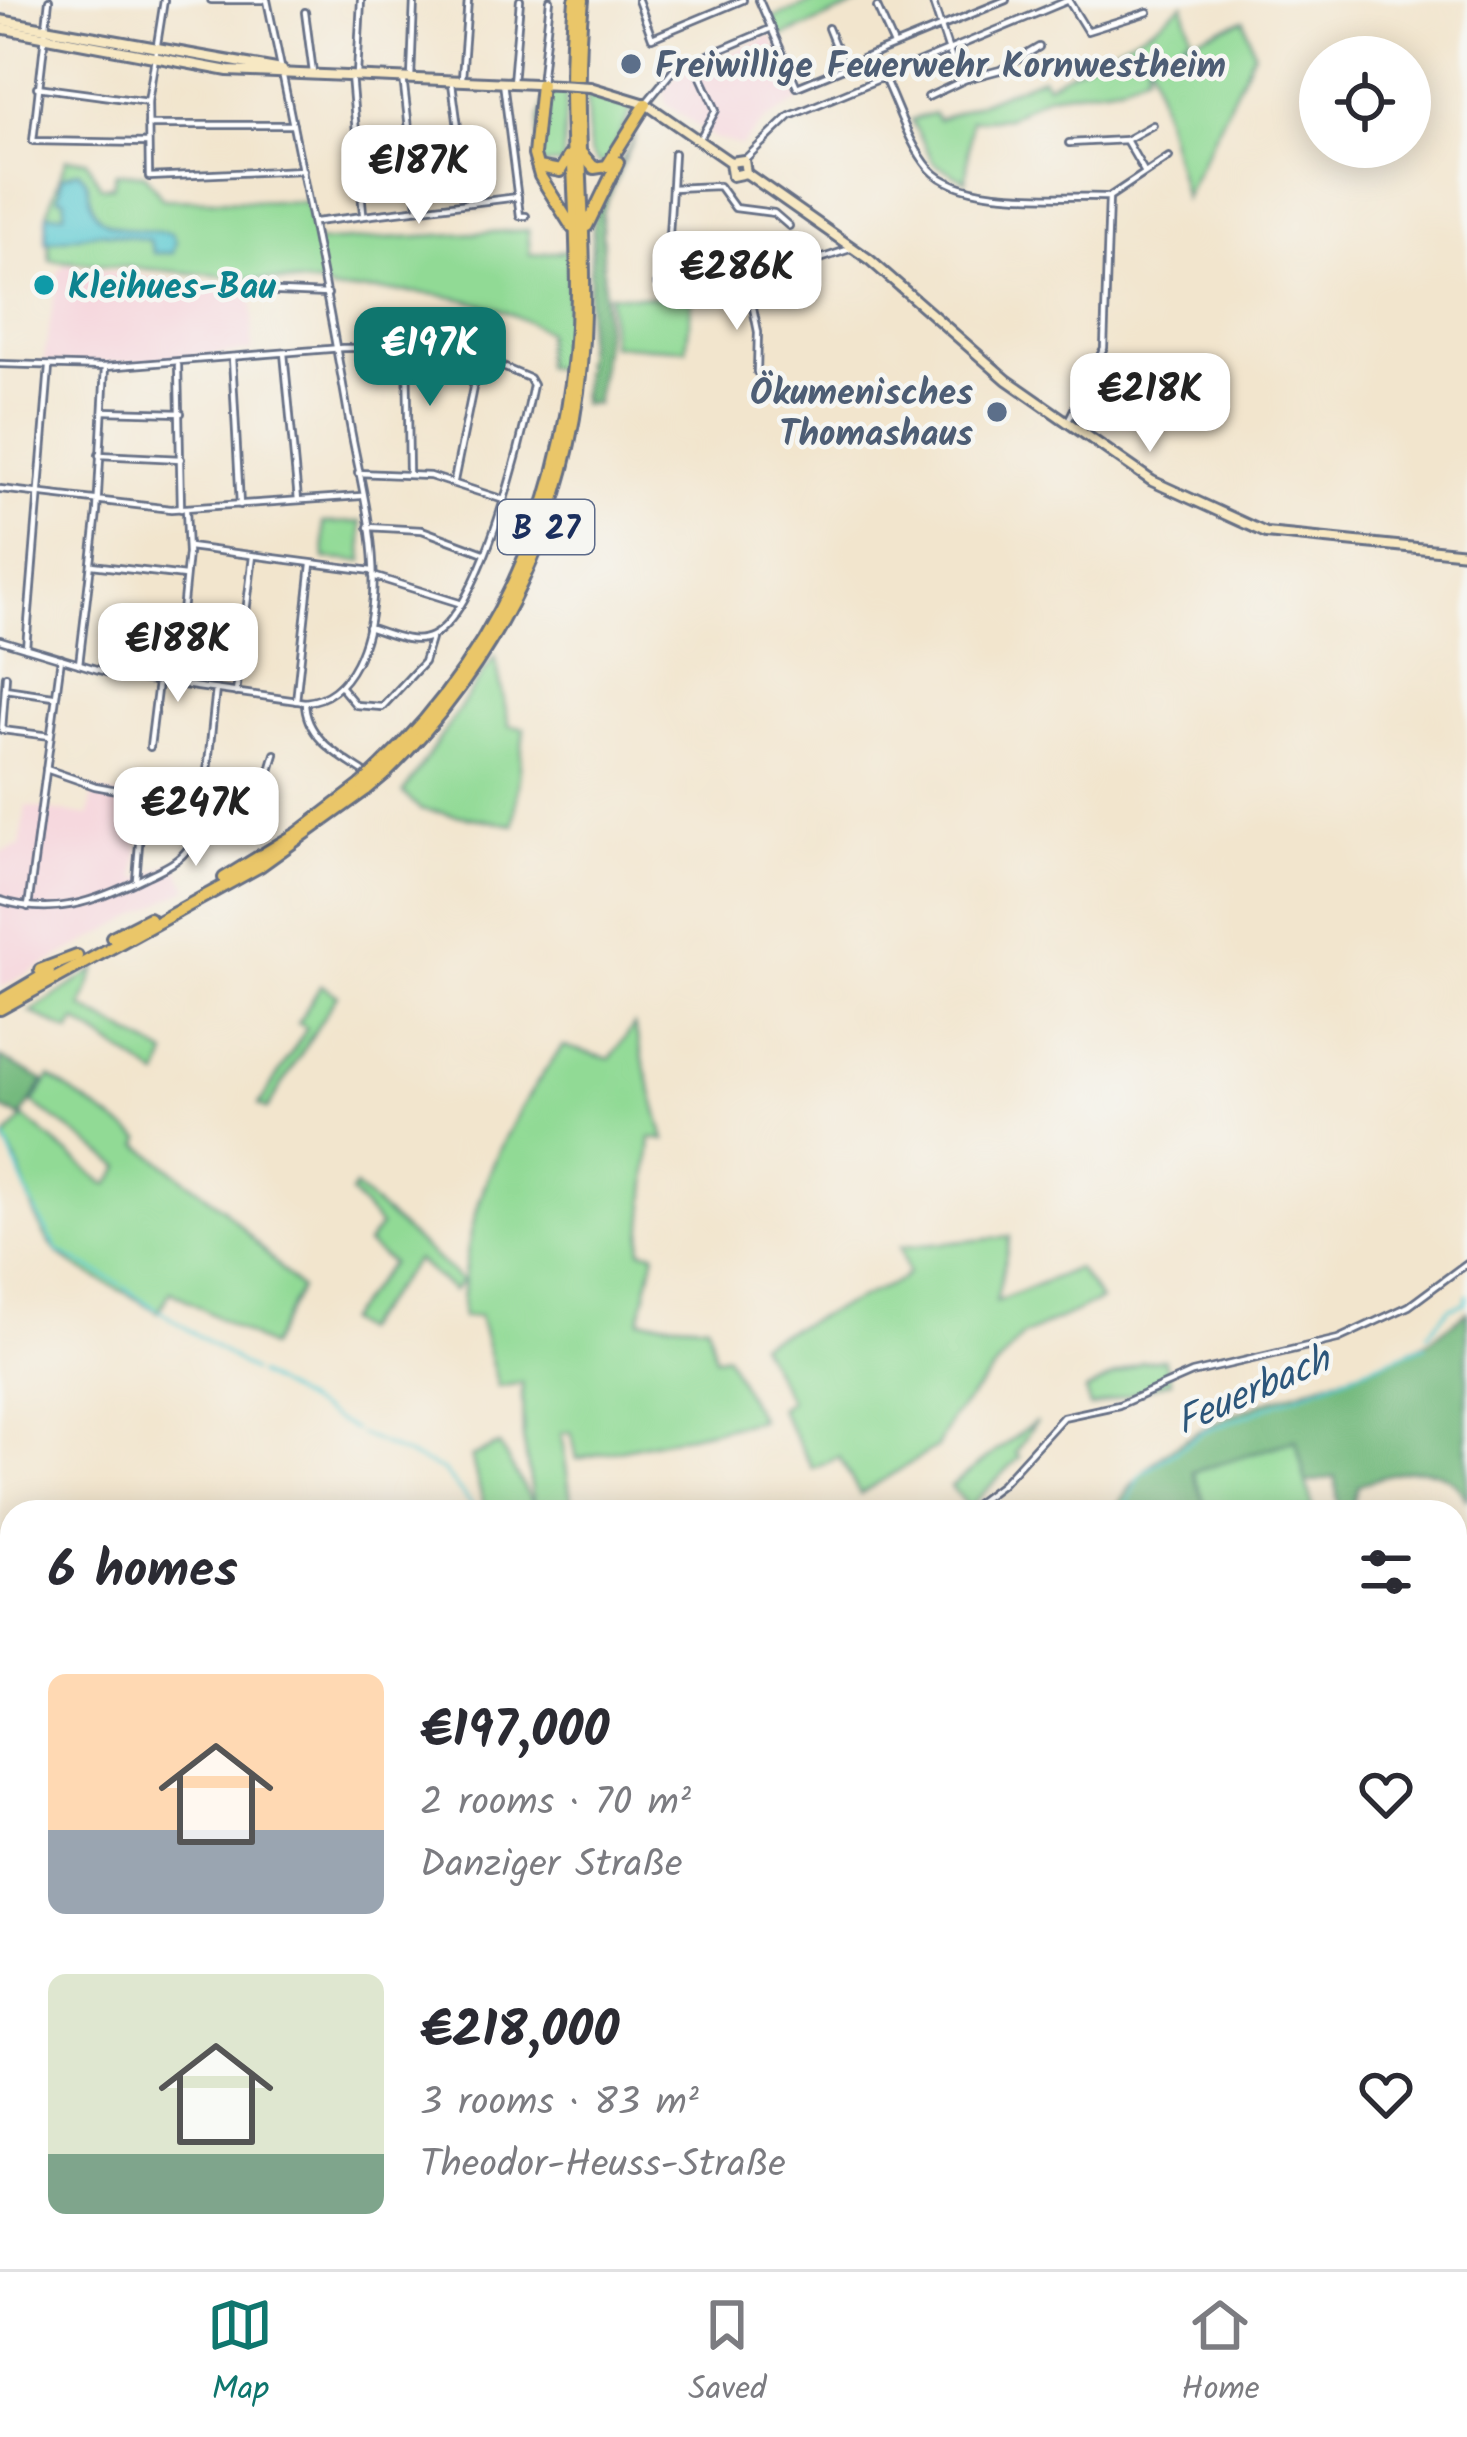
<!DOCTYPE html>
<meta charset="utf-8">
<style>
:root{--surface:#fff;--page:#f2f2f3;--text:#2b2b33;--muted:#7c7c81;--line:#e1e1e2;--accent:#0f766e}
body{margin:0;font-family:Kalam,sans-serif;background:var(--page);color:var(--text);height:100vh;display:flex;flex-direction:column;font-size:45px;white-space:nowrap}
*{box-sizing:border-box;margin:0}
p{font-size:39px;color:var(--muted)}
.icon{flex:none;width:66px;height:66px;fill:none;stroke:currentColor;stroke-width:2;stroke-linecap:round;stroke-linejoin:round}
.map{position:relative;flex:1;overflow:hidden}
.drawer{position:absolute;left:0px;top:1500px;width:1467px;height:771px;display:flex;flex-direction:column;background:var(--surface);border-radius:36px 36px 0 0;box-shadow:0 6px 30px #0003}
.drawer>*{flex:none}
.fabs{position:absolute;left:1299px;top:36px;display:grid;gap:24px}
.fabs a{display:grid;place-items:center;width:132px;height:132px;border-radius:50%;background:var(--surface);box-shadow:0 6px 30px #0003;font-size:60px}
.price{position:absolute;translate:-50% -102px;padding:0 27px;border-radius:24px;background:#fff;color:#222;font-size:39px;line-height:78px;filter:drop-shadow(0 3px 6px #0008)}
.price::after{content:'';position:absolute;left:50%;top:72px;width:36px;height:27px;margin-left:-18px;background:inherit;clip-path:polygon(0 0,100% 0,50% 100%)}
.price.active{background:var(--accent);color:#fff}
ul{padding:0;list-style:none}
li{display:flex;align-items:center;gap:36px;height:300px;padding:0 48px}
li span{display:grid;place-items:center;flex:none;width:336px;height:240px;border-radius:18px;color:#555}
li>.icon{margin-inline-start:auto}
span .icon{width:144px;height:144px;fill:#fffc;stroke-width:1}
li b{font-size:51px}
h2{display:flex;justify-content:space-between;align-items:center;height:144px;padding:0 48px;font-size:51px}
.tabs{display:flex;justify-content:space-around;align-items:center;height:168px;border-top:3px solid var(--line);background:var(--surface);font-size:33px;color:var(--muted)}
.tabs a{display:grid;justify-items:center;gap:6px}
.tabs .active{color:var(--accent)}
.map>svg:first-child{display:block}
.built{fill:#f6cfd8}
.green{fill:#91da95;stroke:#56847a;stroke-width:3}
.forest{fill:#74ba7e;stroke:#48746e;stroke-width:3}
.water{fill:#5dcad1;stroke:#3c7c98;stroke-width:3}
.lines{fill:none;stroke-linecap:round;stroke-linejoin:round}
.stream{stroke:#5dcad1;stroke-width:3}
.street-casing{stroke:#666f85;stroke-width:10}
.secondary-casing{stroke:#666f85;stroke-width:14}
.highway-casing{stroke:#666f85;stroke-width:16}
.street{stroke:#fff;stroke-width:4.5}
.secondary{stroke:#f7e8c3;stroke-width:8}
.highway{stroke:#eac669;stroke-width:10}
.tram{stroke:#1b2f5e;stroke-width:3}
.rail{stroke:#1b2f5e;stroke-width:3;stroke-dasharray:18 9;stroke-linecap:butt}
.secondary-bridge-casing{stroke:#666f85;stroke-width:14;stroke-linecap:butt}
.highway-bridge-casing{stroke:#666f85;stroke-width:16;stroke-linecap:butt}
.secondary-bridge{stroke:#f7e8c3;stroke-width:8}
.highway-bridge{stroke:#eac669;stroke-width:10}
.service-dot{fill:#5c6f8a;stroke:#f6f6f2;stroke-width:4.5}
.culture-dot{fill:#0f9aa8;stroke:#f6f6f2;stroke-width:4.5}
.labels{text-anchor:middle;stroke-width:9;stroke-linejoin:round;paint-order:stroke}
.shield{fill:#f6f6f2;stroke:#5d6b8a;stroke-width:3}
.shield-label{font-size:33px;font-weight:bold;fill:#1b2f5e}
.service-label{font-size:36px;font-weight:bold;fill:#4e5e75;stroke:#f6f6f2;text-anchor:start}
.culture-label{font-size:36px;font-weight:bold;fill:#0d838f;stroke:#f6f6f2;text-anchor:start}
.water-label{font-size:39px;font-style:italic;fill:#2c567b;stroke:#f6f6f2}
</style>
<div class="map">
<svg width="1467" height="2269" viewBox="0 0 1467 2269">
<rect width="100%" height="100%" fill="#f6f6f2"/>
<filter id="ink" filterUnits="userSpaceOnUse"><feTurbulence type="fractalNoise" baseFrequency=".00833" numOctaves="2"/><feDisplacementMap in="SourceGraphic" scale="24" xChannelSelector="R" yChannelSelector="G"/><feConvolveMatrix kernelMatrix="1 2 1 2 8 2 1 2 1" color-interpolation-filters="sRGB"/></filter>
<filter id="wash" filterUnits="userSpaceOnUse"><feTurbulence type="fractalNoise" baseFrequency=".004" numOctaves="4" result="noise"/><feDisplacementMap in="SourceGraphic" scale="48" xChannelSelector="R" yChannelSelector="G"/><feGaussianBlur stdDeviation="2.7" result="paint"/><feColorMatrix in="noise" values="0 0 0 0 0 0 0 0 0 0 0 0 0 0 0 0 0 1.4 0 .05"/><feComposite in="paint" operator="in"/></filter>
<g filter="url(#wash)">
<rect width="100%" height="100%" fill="#f2e5cd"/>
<!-- built -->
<g class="built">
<polygon points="771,35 799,101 764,121 741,146 714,138 666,104 664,89 677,76"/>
<polygon points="65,265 253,292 252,351 137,362 43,363 59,270"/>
<polygon points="93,790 142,802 136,880 174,862 189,888 0,988 0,852 20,846 26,806 89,816"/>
<polygon points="1467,1858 1467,2006 1455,2008 1455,1861"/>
</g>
<!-- green -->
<g class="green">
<polygon points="817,0 869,0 779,38 772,18"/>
<polygon points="1183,4 1191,34 1180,43 1244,20 1254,52 1184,198 1150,60 1168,48 1148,58 1147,72 1120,85 1048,95 1007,118 971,120 966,181 934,163 911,120 934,113 938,120 1042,77 1047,84 1153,27"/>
<path d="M566,92l-3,72 -22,1c-6,-21 -4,-55 9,-72z"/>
<polygon points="586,92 634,105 607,162 597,163 590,153"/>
<path d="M66,159l20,1 15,27 12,-1 3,-13 28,1 19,25 143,3 10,40 212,-12 2,25 39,-5 -3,120 -22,-4 2,-34c-65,-40 -139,-43 -213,-41l-10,-6 -273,-25 -3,-46z"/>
<polygon points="609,294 692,300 686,349 611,345"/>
<polygon points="361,522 363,561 325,559 323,523"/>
<polygon points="495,656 509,726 524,728 514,825 420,809 403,793"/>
<polygon points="96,969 82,1007 167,1055 159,1077 76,1021 70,1032 31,1012"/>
<polygon points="321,985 337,995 267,1109 259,1105 307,1028 298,1023"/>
<path d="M634,1025l31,115 -14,-2 -10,112 14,3 -15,67 67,4 8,34 11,-3 34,65 -183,39 -6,-27 -10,1 12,79h-87l-15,-55 28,-12 35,60 -11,-68 -1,-54 -24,4 -19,-71 -17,1c0,-104 40,-190 101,-271l47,13z"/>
<path d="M50,1077l91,62 -2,6 83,62 78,82 -31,58 -98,-56 -13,21c-29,-21 -87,-41 -106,-66 -24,-31 -25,-75 -48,-106l20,-23 80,66 5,1 12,-17 -88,-64z"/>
<polygon points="355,1187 462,1281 453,1291 416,1260 360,1331 345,1321 391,1263 367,1244 380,1226 351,1193"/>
<polygon points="1010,1237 996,1302 1077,1268 1101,1300 1023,1336 952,1418 937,1447 860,1494 839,1457 813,1469 779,1408 790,1401 759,1343 901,1280 908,1273 900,1247"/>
<polygon points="1164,1359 1171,1381 1090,1407 1085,1391 1142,1362"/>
<polygon points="1036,1421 1016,1453 1020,1457 968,1508 951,1486"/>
<polygon points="1296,1440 1313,1510 1208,1512 1193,1472"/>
<polygon points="113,2259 329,2259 302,2269 112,2269"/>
</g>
<!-- forest -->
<g class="forest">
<polygon points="636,134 602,213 605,332 596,404 581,404 594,214"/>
<polygon points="0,1057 44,1081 21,1117 0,1108"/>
<path d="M1467,1312v188c-23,-45 -71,-31 -109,-14l-8,26h-11l-4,-35 -29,6 -10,-43 -103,32 15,40h-94c59,-106 199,-115 300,-163 19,-9 36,-25 53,-37z"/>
</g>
<!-- water -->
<g class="water">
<path d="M78,171c15,12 8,20 14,35 12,29 55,23 79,27l5,8 -3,12h-19l-5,-13 -48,-8 -55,10 1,-28h17l1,-15 -6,-1 3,-21z"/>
<polygon points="1467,2197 1467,2269 1383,2269 1393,2259 1455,2259 1455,2206"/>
</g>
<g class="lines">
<!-- stream -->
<g class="stream">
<polyline points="5,1138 33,1206"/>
<polyline points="35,1210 58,1251 120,1284"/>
<polyline points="124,1287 156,1309"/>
<polyline points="160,1311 252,1371"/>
<polyline points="1428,1334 1449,1308 1465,1303 1467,1295"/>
<polyline points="257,1374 354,1430"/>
<polyline points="360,1434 443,1471 478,1512"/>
<polyline points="1123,1512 1141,1475 1202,1433 1426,1345"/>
<polyline points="0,2186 12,2175"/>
</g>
</g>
</g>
<g filter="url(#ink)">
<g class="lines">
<defs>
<g id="street">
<polyline points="49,0 33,141 148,143"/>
<polyline points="164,0 148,102 149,177 303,170"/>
<polyline points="211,0 263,0"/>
<polyline points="638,0 652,38 743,0"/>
<polyline points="759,0 797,87 853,64"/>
<polyline points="932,0 955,69 966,79 1000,70 1039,47"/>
<polyline points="1068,0 1087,31 1148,12"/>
<polyline points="877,7 894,45"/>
<polyline points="305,12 313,73"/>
<polyline points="828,28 844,68"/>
<polyline points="862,59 1006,0"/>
<polyline points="694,62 716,110 699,140"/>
<polyline points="351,75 363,213"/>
<polyline points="357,75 361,0"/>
<polyline points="403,77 418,206"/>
<polyline points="411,78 414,0"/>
<polyline points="462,78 468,0"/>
<path d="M884,78c14,29 25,67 46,91 32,36 133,26 179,28"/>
<polyline points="503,82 520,216 526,216"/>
<polyline points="452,83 468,202"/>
<polyline points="513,83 520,0"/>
<polyline points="541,84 550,0"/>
<polyline points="37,87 148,102"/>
<polyline points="928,97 966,79"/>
<polyline points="646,103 673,70 772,28"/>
<polyline points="148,125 293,125"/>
<polyline points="1069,143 1126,140"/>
<polyline points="744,160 790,116 1069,0"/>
<polyline points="1144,171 1126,140 1153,125"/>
<polyline points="672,188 719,186 735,208 774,213 789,226"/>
<polyline points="315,222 518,197"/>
<polyline points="657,284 666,285 674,153"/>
<polyline points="255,291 328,294"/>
<polyline points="407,347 409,473"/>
<polyline points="284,353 298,500"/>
<polyline points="232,357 240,505"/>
<path d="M0,364l105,3 237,-19 113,-1 74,31 4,7c-11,55 -51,225 -101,251 -19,10 -45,-3 -64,-9"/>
<polyline points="178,365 181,509"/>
<polyline points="757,372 758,332 748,283 850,249"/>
<polyline points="103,411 181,413"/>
<polyline points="1069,419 1104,348 1109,197 1169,157"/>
<polyline points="99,455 181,459"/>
<polyline points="358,473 430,476 504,500"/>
<polyline points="454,481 480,353"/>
<polyline points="0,489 171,509 361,496"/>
<polyline points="368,527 422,530 484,553"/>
<polyline points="189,547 372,571"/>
<polyline points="92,565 185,576"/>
<polyline points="373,576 459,603"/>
<path d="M0,640l119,36 186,26c49,-4 65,-65 68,-106 4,-60 -15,-123 -25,-182 -24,-139 -52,-276 -81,-414"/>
<polyline points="26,648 49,367"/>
<polyline points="79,664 97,512 105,367"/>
<polyline points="6,676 5,689 53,696"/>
<polyline points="175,682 188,553 186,509"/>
<polyline points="340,686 356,705 382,707 424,662 431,639"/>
<polyline points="5,689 2,730 50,736"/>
<polyline points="236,693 253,556"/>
<polyline points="296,701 311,564"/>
<path d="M305,702c0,36 36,55 63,73"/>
<polyline points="150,747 158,682"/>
<polyline points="46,769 95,786 197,805"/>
<path d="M196,829c65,1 62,-20 79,-75"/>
<polyline points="136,880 143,797"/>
<path d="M0,900c53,17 95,2 143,-22 16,-8 36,-15 46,-31 17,-27 22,-121 27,-157"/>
<polyline points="28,907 61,658"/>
<polyline points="965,1512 1001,1485 1063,1417 1119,1405 1192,1373 1338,1339 1409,1306 1467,1263"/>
<polyline points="1459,1550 1467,1583"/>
<polyline points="1455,1734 1467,1739"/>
<polyline points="1455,2017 1467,2016"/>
<polyline points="0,2095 12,2088"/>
<polyline points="739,2259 745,2269"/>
<polyline points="873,2259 878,2269"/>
<polyline points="522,2269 538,2259"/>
<polyline points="919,2269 932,2259"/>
<polyline points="1061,2269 1066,2259"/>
<polyline points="1173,2269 1177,2259"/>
</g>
<g id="secondary">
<polyline points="0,20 282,70"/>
<polyline points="0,28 228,71 558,85"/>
<polyline points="590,87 646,104 730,162 732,176 746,173 744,160 730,162"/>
<polyline points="746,173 870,260 1007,380 1152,481 1266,533 1467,553"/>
<polyline points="1455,1550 1467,1549"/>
<polyline points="684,2269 706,2259"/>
</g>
<g id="highway">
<polyline points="541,84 534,155 540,176 572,227"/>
<polyline points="582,154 594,168 607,166 646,104"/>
<polyline points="539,167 560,171 569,156"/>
<polyline points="587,226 618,162"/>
<path d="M379,768c132,-125 197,-296 198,-476 0,-97 -12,-195 -2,-292"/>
<path d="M386,773c125,-123 195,-285 198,-461 2,-104 -12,-208 -1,-312"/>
<polyline points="224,878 298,833 361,785"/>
<polyline points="112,937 149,918"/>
<polyline points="40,970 77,956"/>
<polyline points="0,1001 49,972"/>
<polyline points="0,1009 260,866 367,789"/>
</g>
</defs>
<!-- street casing -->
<use href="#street" class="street-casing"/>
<!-- secondary casing -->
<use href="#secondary" class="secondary-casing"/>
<!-- highway casing -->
<use href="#highway" class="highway-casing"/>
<!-- street -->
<use href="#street" class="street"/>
<!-- secondary -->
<use href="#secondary" class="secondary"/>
<!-- highway -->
<use href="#highway" class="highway"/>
<!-- tram -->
<g class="tram">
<polyline points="1455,1541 1467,1541"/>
<polyline points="675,2269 695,2259"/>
</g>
<!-- rail -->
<g class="rail">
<polyline points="0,1582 12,1588"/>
<polyline points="788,2259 796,2269"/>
</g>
<defs>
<polyline id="secondary-bridge" points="558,85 590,87"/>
<g id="highway-bridge">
<polyline points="361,785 379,768"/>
<polyline points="367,789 386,773"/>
</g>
</defs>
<!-- secondary-bridge casing -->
<use href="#secondary-bridge" class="secondary-bridge-casing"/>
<!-- highway-bridge casing -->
<use href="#highway-bridge" class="highway-bridge-casing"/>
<!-- secondary-bridge -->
<use href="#secondary-bridge" class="secondary-bridge"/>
<!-- highway-bridge -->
<use href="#highway-bridge" class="highway-bridge"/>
</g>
</g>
<!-- markers -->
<g class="service-dot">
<circle cx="631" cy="64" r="12"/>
<circle cx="997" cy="412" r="12"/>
</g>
<circle class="culture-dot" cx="44" cy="285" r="12"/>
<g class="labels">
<!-- shield labels -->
<rect class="shield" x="498" y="500" width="96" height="54" rx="9"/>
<g class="shield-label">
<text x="546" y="539">B 27</text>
</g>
<!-- service labels -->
<g class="service-label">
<text x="655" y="77">Freiwillige Feuerwehr Kornwestheim</text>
<text x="973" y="404" text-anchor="end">Ökumenisches<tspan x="973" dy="41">Thomashaus</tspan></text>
</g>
<!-- culture labels -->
<g class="culture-label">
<text x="68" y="298">Kleihues-Bau</text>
</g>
<!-- water labels -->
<g class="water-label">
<text transform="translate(1252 1389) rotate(-24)" y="14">Feuerbach</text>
</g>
</g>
</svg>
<div class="fabs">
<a><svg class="icon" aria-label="locate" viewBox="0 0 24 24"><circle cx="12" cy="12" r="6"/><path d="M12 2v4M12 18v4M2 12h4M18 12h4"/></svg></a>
</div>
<b class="price" style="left:419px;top:227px">€187K</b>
<b class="price" style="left:737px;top:333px">€286K</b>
<b class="price active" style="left:430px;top:409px">€197K</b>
<b class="price" style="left:1150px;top:455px">€218K</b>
<b class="price" style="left:178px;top:705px">€188K</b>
<b class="price" style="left:196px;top:869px">€247K</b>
<section class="drawer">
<h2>6 homes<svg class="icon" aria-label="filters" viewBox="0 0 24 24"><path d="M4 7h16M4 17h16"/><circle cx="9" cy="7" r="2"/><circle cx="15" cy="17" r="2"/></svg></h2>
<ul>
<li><span style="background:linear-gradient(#ffd9b3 65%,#9aa5b1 0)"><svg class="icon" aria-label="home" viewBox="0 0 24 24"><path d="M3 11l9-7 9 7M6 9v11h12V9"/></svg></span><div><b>€197,000</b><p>2 rooms · 70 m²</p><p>Danziger Straße</p></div><svg class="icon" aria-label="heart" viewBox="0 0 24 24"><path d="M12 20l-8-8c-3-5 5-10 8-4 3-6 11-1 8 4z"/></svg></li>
<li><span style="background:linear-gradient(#dfe7d0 75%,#7fa58c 0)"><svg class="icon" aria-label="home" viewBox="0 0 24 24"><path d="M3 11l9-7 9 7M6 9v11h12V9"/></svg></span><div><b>€218,000</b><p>3 rooms · 83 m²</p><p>Theodor-Heuss-Straße</p></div><svg class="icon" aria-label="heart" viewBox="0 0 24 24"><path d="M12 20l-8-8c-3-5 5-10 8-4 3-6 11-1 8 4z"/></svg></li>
</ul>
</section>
</div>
<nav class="tabs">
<a class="active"><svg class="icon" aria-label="map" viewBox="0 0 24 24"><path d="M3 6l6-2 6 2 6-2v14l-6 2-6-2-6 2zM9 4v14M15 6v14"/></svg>Map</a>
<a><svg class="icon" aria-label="saved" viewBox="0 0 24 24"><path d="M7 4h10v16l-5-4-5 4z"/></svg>Saved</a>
<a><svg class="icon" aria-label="home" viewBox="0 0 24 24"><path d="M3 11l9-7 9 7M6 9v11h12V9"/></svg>Home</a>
</nav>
